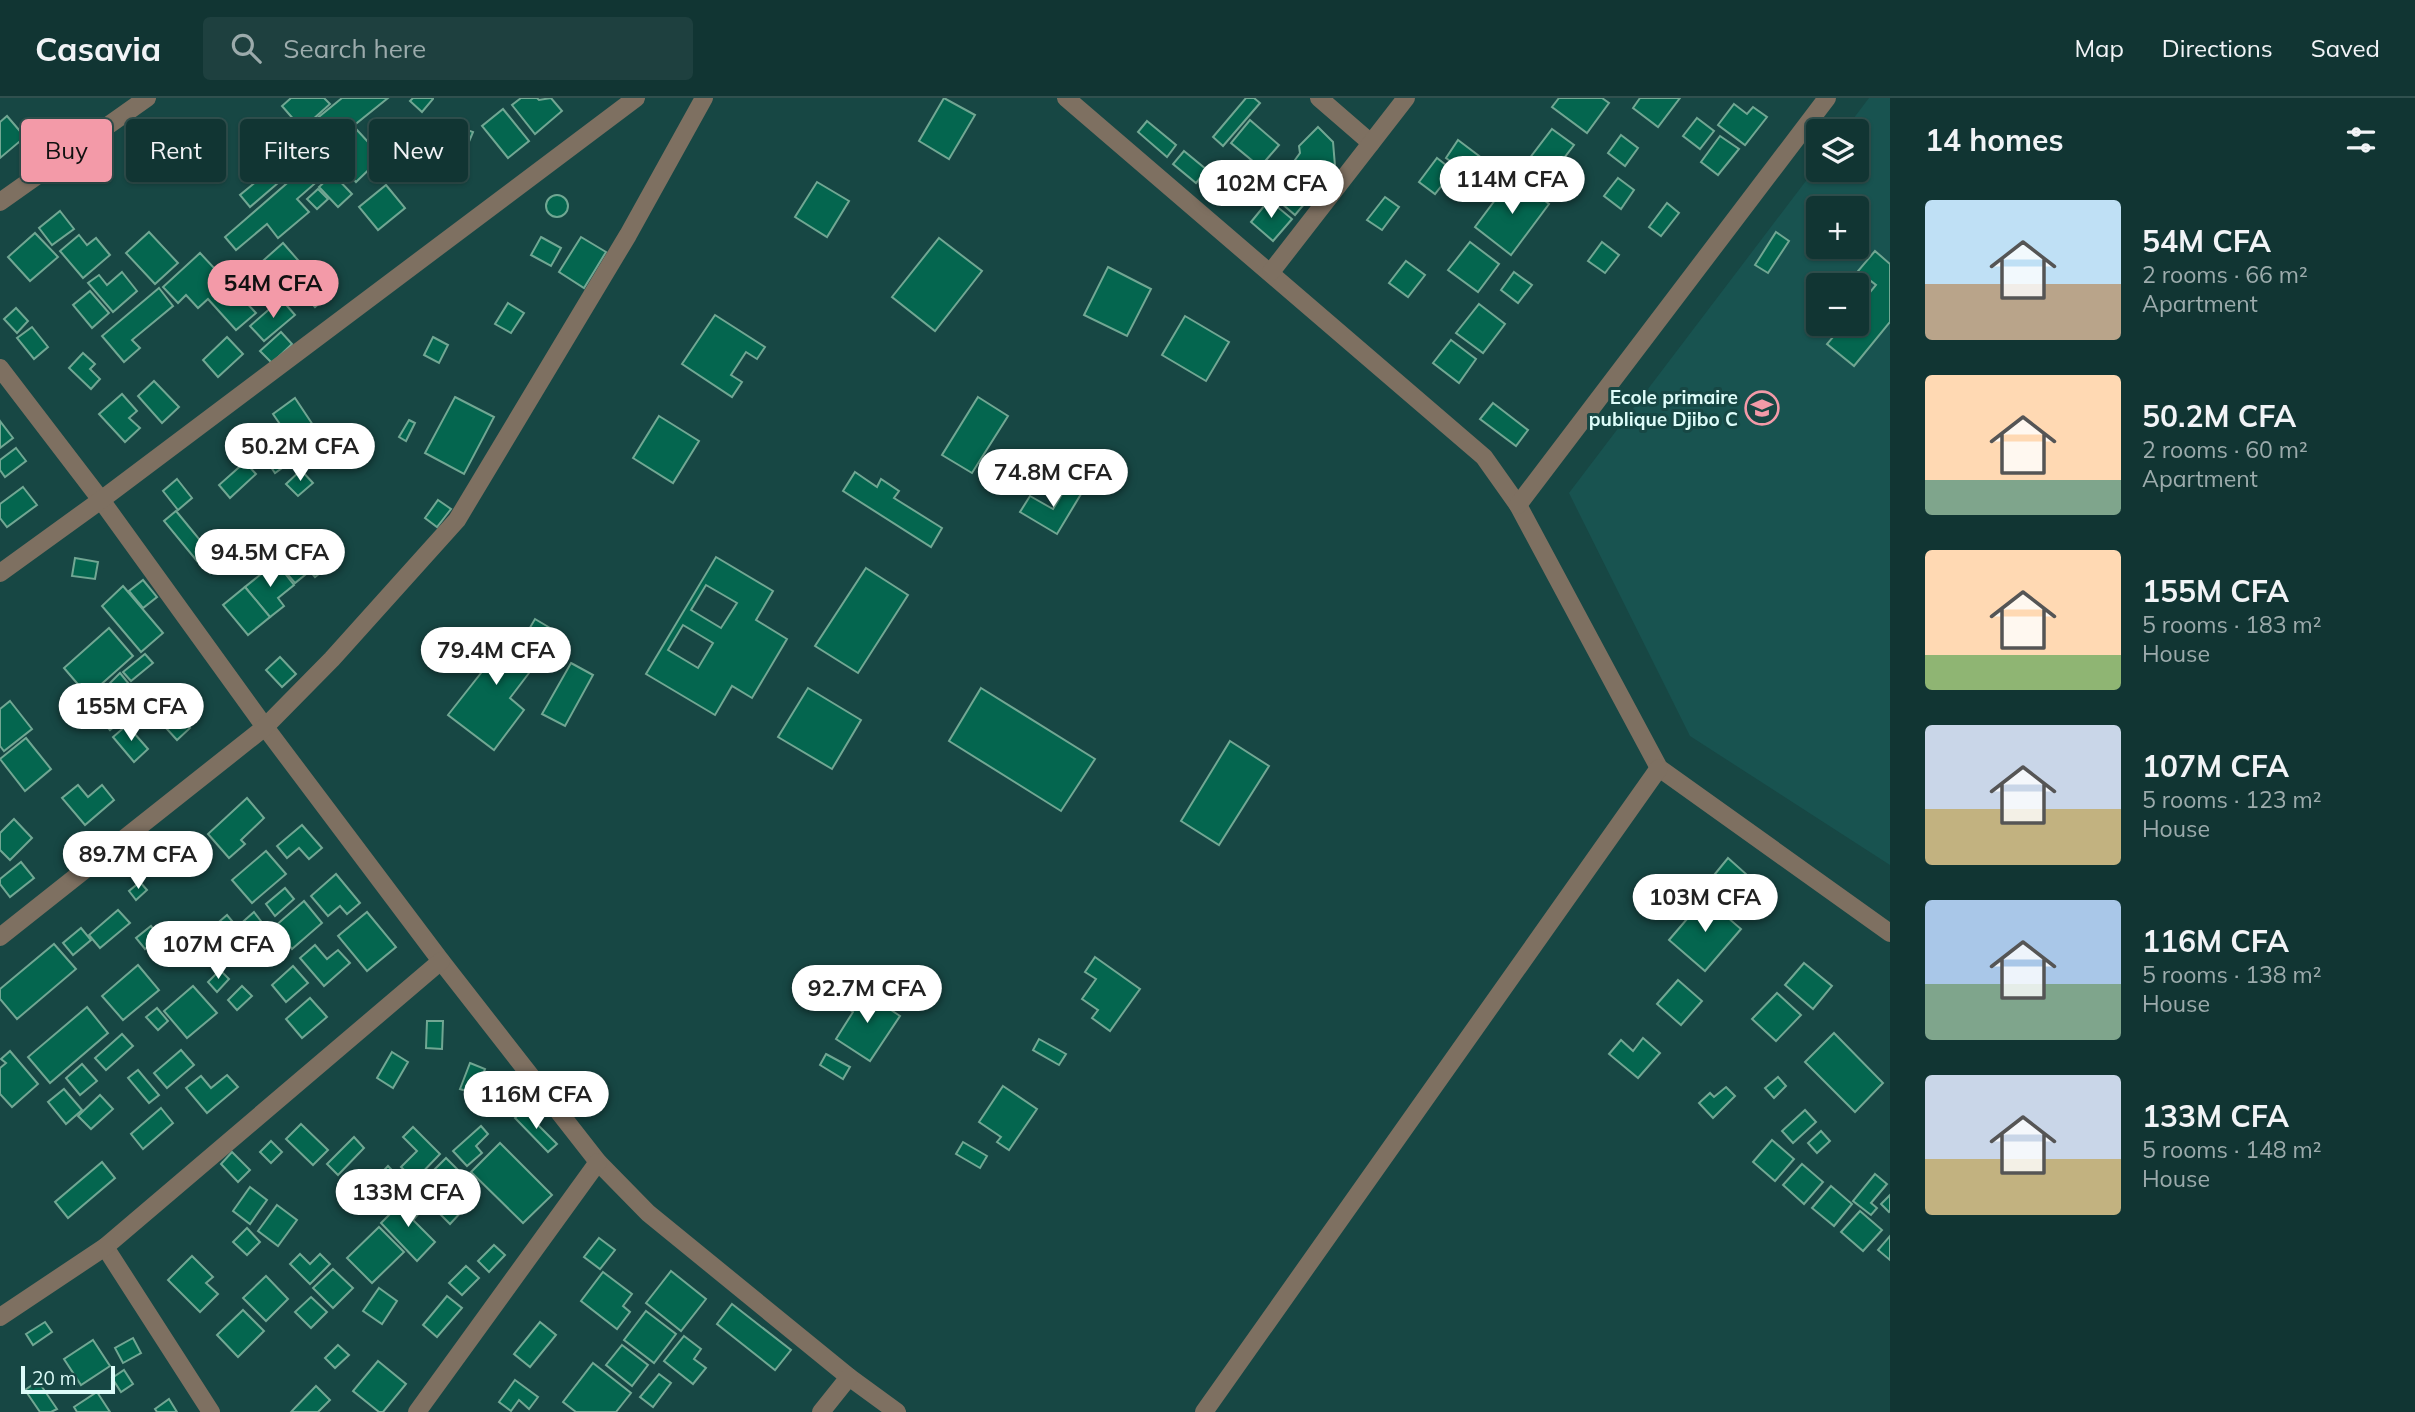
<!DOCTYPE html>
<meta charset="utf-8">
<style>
:root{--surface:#113533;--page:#1e403f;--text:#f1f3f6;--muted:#9cabac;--line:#30504e;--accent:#f39aa8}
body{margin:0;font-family:Mulish,sans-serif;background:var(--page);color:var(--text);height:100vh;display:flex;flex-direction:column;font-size:26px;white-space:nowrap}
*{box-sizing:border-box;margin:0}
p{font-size:23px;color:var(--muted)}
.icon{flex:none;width:38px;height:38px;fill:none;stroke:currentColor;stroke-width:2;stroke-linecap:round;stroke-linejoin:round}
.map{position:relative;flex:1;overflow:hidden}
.sheet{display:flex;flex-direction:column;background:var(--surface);width:525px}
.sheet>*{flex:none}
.hud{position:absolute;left:21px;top:21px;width:665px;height:63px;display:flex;gap:14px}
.fabs{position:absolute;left:1806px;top:21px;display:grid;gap:14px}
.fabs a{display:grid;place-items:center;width:63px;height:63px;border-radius:7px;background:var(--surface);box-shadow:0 2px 5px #0004,0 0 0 2px var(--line);font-size:35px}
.scale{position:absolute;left:21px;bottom:18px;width:94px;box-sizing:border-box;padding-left:7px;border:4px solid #ddfcf9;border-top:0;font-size:19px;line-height:24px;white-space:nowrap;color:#ddfcf9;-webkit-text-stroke:5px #174744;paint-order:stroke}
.price{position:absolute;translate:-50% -60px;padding:0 16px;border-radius:24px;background:#fff;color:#222;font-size:23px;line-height:46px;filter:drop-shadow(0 2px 4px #0008)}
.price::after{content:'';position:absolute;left:50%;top:42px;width:21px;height:16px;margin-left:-10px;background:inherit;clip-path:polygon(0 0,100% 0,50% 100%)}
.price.active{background:var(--accent);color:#111}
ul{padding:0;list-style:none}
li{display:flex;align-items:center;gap:21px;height:175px;padding:0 35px}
li span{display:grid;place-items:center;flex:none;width:196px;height:140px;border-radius:7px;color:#555}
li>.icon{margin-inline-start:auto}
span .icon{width:84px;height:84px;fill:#fffc;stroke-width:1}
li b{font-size:30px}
h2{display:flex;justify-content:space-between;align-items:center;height:84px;padding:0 35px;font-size:30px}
.tag{padding:0 24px;border-radius:7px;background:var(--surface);box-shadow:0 2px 5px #0004,0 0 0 2px var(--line);font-size:24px;line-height:63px}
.tag.active{background:var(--accent);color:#111}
header{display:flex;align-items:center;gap:42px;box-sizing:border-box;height:98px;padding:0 35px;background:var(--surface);border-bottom:2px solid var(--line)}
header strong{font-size:33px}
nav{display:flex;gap:38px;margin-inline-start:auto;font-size:24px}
.search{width:490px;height:63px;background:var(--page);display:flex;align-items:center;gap:18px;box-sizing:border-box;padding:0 24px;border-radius:7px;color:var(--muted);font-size:26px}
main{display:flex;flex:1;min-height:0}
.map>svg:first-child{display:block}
.built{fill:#185350;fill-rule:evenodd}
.building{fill:#04664f;stroke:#71a793;stroke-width:2;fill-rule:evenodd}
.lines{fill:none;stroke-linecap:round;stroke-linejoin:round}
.street{stroke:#7e7061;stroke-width:18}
.labels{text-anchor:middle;stroke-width:6;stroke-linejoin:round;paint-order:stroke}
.poi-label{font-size:19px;font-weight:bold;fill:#ddfcf9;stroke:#174744;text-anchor:end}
</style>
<header>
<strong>Casavia</strong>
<div class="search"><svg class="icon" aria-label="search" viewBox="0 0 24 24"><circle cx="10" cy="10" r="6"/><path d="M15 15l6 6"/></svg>Search here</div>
<nav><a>Map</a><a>Directions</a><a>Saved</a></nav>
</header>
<main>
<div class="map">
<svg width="1890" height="1314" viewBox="0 0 1890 1314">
<rect width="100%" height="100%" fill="#174744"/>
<!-- built -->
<path class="built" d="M1869,0h21v767l-200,-129 -121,-243 249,-328v5h39v-39h-13zM1818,110h39v39h-39zM1818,187h39v39h-39z"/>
<!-- building -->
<g class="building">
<polygon points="291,0 324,0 330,6 302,31 282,8"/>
<polygon points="342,0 388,0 322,53 304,31"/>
<polygon points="413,0 433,0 433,1 422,14 410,3"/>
<polygon points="521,0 537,0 539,2 551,0 562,13 535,36 512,7"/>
<polygon points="944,0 975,17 949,61 919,43"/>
<polygon points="1246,0 1254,0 1260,5 1223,48 1213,39"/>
<polygon points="1559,0 1602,0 1609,5 1587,35 1552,9"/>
<polygon points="1640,0 1680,0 1658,29 1633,10"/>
<polygon points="1734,6 1747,16 1753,9 1767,19 1745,47 1718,27"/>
<polygon points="503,11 529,43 508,60 482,28"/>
<polygon points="7,18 25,39 0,60 0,24"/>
<polygon points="1697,20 1714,33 1700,51 1683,38"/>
<polygon points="1250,22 1279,47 1260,69 1231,45"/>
<polygon points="1147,23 1176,47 1167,59 1138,34"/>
<polygon points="456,28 473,34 458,70 441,64"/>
<polygon points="1318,29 1333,44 1335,68 1315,94 1287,73 1300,55 1299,48"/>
<polygon points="1552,31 1574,47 1551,77 1529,61"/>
<polygon points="357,32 382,59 356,84 331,58"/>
<polygon points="1621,37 1638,50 1625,68 1608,55"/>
<polygon points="1720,38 1739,51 1718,77 1701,64"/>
<polygon points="1458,42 1491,67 1479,84 1446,60"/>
<polygon points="1184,53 1207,72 1196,85 1173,66"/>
<polygon points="1437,60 1460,78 1450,92 1443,86 1435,96 1419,84"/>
<polygon points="308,67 320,81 297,101 309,114 278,140 267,126 236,152 225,139"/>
<polygon points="275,68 285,79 250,109 240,97"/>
<polygon points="333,76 352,96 338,109 319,89"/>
<polygon points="1513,78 1549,106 1511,157 1475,129"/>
<polygon points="1288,79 1311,98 1295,117 1273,98"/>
<polygon points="1618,80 1634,92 1621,111 1604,98"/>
<polygon points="817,84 849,103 827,139 795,119"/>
<polygon points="386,87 405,110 378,132 359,109"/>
<polygon points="318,91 328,101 317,111 307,101"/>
<circle cx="557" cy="108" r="11"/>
<polygon points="1385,99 1399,109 1382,132 1367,122"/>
<polygon points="1269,102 1292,121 1273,143 1251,124"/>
<polygon points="1667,105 1679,115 1661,138 1649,129"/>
<polygon points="60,113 74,131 52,147 39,130"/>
<polygon points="149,134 178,165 155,186 126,155"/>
<polygon points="1776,134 1789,143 1768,175 1755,167"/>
<polygon points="35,135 58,159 30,183 8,159"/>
<polygon points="79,137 87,147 96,140 110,157 83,180 60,153"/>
<polygon points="541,139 561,150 551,168 531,157"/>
<polygon points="581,139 606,154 584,190 559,174"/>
<polygon points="939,140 982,173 935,233 892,199"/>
<polygon points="1470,144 1499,166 1478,194 1448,172"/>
<polygon points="1602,144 1619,157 1605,175 1588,163"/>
<polygon points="283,145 304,169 277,192 256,169"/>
<polygon points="1875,153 1890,166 1890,224 1854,268 1827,246 1844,226 1857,226 1857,210 1876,187 1858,173"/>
<polygon points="200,155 256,215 236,232 208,201 198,210 186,197 178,205 163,189"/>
<polygon points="1406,163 1425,177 1408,199 1389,185"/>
<polygon points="305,169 329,197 315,209 291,181"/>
<polygon points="1108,169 1151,191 1127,238 1084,217"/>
<polygon points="122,174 137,193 113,214 88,185 99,177 107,187"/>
<polygon points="1514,174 1532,187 1518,205 1501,192"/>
<polygon points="159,190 173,208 132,242 140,250 124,264 102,238"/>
<polygon points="90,193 109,215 92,230 73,207"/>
<polygon points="281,201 295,217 264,243 250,228"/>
<polygon points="508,205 524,215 511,235 495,226"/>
<polygon points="1479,206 1505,226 1483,255 1456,235"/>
<polygon points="16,210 28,223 17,235 4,221"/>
<polygon points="715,217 765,249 757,261 746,254 731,277 742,284 732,299 682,266"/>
<polygon points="1185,218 1229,244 1206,283 1162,257"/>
<polygon points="32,229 48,249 34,261 17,240"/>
<polygon points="281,234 292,246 272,265 260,253"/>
<polygon points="227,239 243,256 218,279 203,262"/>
<polygon points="433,239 448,247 439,265 424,257"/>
<polygon points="1451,242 1476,261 1459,285 1433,265"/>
<polygon points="83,255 95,266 90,271 100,281 91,291 69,270"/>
<polygon points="154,283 179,309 162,325 138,298"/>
<polygon points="122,296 137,313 129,320 140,330 125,344 99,316"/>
<polygon points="455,299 494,319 464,376 425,355"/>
<polygon points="978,299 1008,318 972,375 942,357"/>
<polygon points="295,300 313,327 297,339 306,353 275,375 260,353 286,335 273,316"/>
<polygon points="1493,305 1528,332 1516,348 1480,321"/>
<polygon points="659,318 699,343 673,385 633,360"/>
<polygon points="409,322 415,325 406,343 399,339"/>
<polygon points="0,323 13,340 0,350"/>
<polygon points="16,350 26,363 5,379 0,372 0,362"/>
<polygon points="245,364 256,376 230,400 219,387"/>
<polygon points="301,372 313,385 298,398 286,386"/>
<polygon points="855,374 877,389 881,381 899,393 894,400 942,430 931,449 843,393"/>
<polygon points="177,381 192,400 178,412 163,393"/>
<polygon points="1070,383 1084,391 1057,436 1020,414 1030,398 1053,411"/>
<polygon points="23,389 37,407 7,429 0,420 0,406"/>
<polygon points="438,402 451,411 437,429 425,420"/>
<polygon points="176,413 209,453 197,463 164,423"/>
<polygon points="308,437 331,466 315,479 310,473 295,485 276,463"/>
<polygon points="223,440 233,451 210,475 199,464"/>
<path d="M716,459l57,34 -17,29 31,19 -35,59 -20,-12 -17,29 -69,-41zM706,487l31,18 -16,25 -30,-18zM683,527l30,18 -15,25 -30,-18z"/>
<polygon points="75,460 98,464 95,481 72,478"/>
<polygon points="276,464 294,487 278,500 284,508 270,519 245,489"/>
<polygon points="866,470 908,497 858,575 815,548"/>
<polygon points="143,482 157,499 143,510 129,493"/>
<polygon points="123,488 163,535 141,554 102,508"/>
<polygon points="245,489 270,519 248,537 223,507"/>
<polygon points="535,521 562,537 556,548 528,533"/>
<polygon points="109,530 133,558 88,598 64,570"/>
<polygon points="515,531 545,554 510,600 524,612 494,652 448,617 481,575 469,566 493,534 506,544"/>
<polygon points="145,556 153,565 131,583 123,574"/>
<polygon points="280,559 296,576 282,589 266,572"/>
<polygon points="571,565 593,577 565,628 542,616"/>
<polygon points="120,575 133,591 122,599 110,585"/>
<polygon points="103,590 127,618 110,632 86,605"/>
<polygon points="808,590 861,622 832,671 778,639"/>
<polygon points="981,590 1095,661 1061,713 949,643"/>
<polygon points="10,603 32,631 4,653 0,648 0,611"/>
<polygon points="169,607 190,630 177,642 156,619"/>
<polygon points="127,627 148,651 134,664 113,639"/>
<polygon points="26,640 51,671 25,693 0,661"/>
<polygon points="1230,643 1269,668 1219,747 1181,723"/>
<polygon points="78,687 88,699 102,687 114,702 85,727 62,700"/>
<polygon points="247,700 264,720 241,742 245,746 229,760 208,736"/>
<polygon points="14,721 32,740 10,762 0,752 0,735"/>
<polygon points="302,727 322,750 309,761 299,750 287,760 277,748"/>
<polygon points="266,753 286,776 252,805 232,782"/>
<polygon points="1728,760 1746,776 1733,792 1715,776"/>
<polygon points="21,764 34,780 10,799 0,786 0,781"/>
<polygon points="336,776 360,805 347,816 340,808 328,818 311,798"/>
<polygon points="140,784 147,792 136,802 129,793"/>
<polygon points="285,790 294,801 275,818 266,806"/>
<polygon points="1705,800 1741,831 1705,873 1669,842"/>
<polygon points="304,803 322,825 292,851 274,829"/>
<polygon points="118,812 130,825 100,850 89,837"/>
<polygon points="254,814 264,827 233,853 213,829 227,817 237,829"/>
<polygon points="367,814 396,849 367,873 338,838"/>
<polygon points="151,828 160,839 145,851 136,840"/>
<polygon points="81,830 91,842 73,857 63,845"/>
<polygon points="54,846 76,871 17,921 0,901 0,891"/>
<polygon points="315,847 327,861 338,852 350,865 324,888 300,860"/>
<polygon points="1095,859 1140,891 1110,933 1092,920 1098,912 1082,901 1096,881 1085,874"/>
<polygon points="1804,865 1832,888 1813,911 1785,887"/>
<polygon points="138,867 159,892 123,922 102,898"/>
<polygon points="293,868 308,885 286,904 272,887"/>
<polygon points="220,872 229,881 217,894 208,884"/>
<polygon points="1678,882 1702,903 1681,927 1657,906"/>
<polygon points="193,888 217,915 187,940 164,913"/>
<polygon points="242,888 252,898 237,912 228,902"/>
<polygon points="858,890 900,918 870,963 836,941 853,914 846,909"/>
<polygon points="1777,895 1801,917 1776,943 1752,921"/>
<polygon points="310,900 327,919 302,940 286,921"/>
<polygon points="87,909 108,935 50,985 28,959"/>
<polygon points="157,910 168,923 158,932 146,919"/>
<polygon points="427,923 443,923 442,951 426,950"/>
<polygon points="1834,935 1883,985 1855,1014 1805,964"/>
<polygon points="122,936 133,948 106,972 95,960"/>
<polygon points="1643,940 1660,955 1638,980 1609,956 1621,942 1633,953"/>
<polygon points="1039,941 1066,956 1059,967 1033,952"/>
<polygon points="181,952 194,967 167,990 154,975"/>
<polygon points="10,953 38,986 12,1009 0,996 0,970 6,965 1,961"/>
<polygon points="392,954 408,964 393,990 377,980"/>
<polygon points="826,956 850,969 843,981 820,967"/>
<polygon points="470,965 485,971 476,996 460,991"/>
<polygon points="82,966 97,983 80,997 66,980"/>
<polygon points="138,972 159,997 149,1005 128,980"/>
<polygon points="227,977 238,989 207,1015 186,990 201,978 211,990"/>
<polygon points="1778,979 1786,988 1774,1000 1765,990"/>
<polygon points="1003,988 1037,1011 1009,1052 997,1044 1001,1039 979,1024"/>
<polygon points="1726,989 1735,998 1713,1020 1699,1005 1710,995 1714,999"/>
<polygon points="64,991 82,1012 66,1026 48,1004"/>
<polygon points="100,997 113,1011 91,1031 78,1018"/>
<polygon points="161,1010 173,1025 143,1051 131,1036"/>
<polygon points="523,1012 557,1046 548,1054 515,1020"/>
<polygon points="1805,1012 1816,1024 1793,1045 1782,1033"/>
<polygon points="301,1026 328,1052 313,1067 286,1041"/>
<polygon points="481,1028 488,1036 476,1048 482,1055 467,1068 453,1053"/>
<polygon points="413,1029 440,1056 415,1082 401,1069 417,1053 403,1039"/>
<polygon points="1821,1033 1830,1043 1817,1055 1808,1045"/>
<polygon points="354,1039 364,1050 338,1077 327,1066"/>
<polygon points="1772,1042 1794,1061 1775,1083 1753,1064"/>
<polygon points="271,1043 282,1054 271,1065 260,1054"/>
<polygon points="963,1044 987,1058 980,1070 956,1056"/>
<polygon points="500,1045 552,1097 523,1125 471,1074"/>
<polygon points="232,1054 250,1072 238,1084 221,1066"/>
<polygon points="446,1060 476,1090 459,1106 464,1111 450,1126 415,1091"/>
<polygon points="102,1064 115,1080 68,1120 55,1104"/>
<polygon points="1802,1066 1823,1084 1804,1106 1783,1087"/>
<polygon points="388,1068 407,1088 386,1109 367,1090"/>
<polygon points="1875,1076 1887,1086 1871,1105 1877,1110 1871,1117 1853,1103"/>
<polygon points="1831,1088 1852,1106 1834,1128 1812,1110"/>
<polygon points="250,1089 267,1102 250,1126 233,1113"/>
<polygon points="1890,1097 1890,1113 1889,1114 1881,1106"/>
<polygon points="407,1099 421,1113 413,1122 435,1144 417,1163 381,1125"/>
<polygon points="277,1107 297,1122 278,1148 258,1133"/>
<polygon points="1860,1113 1882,1132 1863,1153 1841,1134"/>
<polygon points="379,1129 404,1154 372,1185 347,1160"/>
<polygon points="247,1130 260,1144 247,1157 233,1144"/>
<polygon points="1890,1138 1890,1162 1878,1152"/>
<polygon points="599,1140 615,1152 600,1171 584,1159"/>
<polygon points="494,1147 505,1157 489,1174 478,1163"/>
<polygon points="300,1156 310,1166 320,1156 330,1166 310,1186 290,1166"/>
<polygon points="192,1158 213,1179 206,1185 218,1196 200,1214 168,1182"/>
<polygon points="466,1168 479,1180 462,1197 449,1185"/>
<polygon points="333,1171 353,1190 333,1210 313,1190"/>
<polygon points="671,1173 706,1201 681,1233 646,1205"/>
<polygon points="603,1174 632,1196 623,1208 630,1214 617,1231 581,1203"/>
<polygon points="266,1178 288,1201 266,1223 243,1200"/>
<polygon points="379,1190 397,1203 382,1226 363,1213"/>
<polygon points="447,1198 462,1210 437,1239 423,1227"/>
<polygon points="311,1199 327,1214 311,1230 295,1214"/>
<polygon points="732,1206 791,1252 775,1272 717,1226"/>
<polygon points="243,1212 264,1233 238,1259 217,1237"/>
<polygon points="646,1213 676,1236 654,1265 624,1242"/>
<polygon points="45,1224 52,1234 33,1247 26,1236"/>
<polygon points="540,1224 556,1237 530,1269 514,1256"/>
<polygon points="684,1238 701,1251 694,1261 706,1270 693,1286 664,1263"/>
<polygon points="133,1240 141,1255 123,1265 115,1250"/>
<polygon points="93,1242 110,1268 81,1287 64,1261"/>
<polygon points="338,1247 349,1257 335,1270 325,1260"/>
<polygon points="622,1247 648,1267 632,1288 606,1267"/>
<polygon points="378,1263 406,1286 383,1314 379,1314 353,1293"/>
<polygon points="593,1265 631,1295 616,1314 576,1314 563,1304"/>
<polygon points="124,1272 133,1286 121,1294 112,1280"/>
<polygon points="659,1276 671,1285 653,1309 640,1299"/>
<polygon points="515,1282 538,1299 529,1311 519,1302 511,1313 499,1304"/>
<polygon points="38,1283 57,1311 51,1314 40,1314 25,1292"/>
<polygon points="316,1288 330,1302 318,1314 291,1314"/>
<polygon points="97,1294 110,1314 77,1314 74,1309"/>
<polygon points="169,1301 177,1314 157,1314 155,1311"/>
</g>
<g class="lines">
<!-- street -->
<g class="street">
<polyline points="1066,0 1484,359 1518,407 1659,670 1890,835"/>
<polyline points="1319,0 1371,45"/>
<polyline points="0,104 147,0"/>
<polyline points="1271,174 1406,0"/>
<polyline points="0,270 101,402 265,629 441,863 598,1064 648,1115 849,1279 897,1314"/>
<polyline points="1518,407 1827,0"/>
<polyline points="0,475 101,402 636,0"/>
<polyline points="0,839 265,629 332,561 457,422 628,137 704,0"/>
<polyline points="105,1149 211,1314"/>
<polyline points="0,1219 105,1149 441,863"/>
<polyline points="417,1314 598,1064"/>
<polyline points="821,1314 849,1279"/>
<polyline points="1204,1314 1659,670"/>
</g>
</g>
<!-- icons -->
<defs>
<symbol id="school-ring" viewBox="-11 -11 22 22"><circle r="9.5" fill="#174744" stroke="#f39aa8" stroke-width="1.5"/><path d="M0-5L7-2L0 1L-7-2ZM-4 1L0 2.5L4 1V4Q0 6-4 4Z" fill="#f39aa8"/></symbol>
</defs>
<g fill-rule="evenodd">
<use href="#school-ring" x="1743" y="291" width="38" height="38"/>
</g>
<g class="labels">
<!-- poi labels -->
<g class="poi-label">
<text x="1738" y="306">Ecole primaire<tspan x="1738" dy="22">publique Djibo C</tspan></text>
</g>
</g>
</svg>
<div class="fabs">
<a><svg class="icon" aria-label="layers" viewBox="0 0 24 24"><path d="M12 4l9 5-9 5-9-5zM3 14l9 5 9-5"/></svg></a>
<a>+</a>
<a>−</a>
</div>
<div class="scale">20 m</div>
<b class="price" style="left:1512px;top:118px">114M CFA</b>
<b class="price" style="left:1271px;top:122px">102M CFA</b>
<b class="price active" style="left:273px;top:222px">54M CFA</b>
<b class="price" style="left:300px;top:385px">50.2M CFA</b>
<b class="price" style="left:1053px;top:411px">74.8M CFA</b>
<b class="price" style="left:270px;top:491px">94.5M CFA</b>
<b class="price" style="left:496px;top:589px">79.4M CFA</b>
<b class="price" style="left:131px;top:645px">155M CFA</b>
<b class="price" style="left:138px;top:793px">89.7M CFA</b>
<b class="price" style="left:1705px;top:836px">103M CFA</b>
<b class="price" style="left:218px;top:883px">107M CFA</b>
<b class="price" style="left:867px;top:927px">92.7M CFA</b>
<b class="price" style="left:536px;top:1033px">116M CFA</b>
<b class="price" style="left:408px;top:1131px">133M CFA</b>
<div class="hud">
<a class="tag active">Buy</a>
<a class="tag">Rent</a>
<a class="tag">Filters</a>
<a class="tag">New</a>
</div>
</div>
<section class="sheet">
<h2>14 homes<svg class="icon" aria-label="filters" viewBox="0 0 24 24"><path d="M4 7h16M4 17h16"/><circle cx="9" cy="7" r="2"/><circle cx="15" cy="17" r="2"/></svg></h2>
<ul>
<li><span style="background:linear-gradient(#bfe0f5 60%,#b9a48a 0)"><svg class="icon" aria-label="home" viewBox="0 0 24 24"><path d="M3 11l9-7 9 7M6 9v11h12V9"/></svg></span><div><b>54M CFA</b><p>2 rooms · 66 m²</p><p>Apartment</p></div></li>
<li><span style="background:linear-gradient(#ffd9b3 75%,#7fa58c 0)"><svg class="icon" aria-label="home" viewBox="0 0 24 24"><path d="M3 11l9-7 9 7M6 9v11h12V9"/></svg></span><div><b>50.2M CFA</b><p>2 rooms · 60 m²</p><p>Apartment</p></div></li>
<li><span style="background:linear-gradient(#ffd9b3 75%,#8fb573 0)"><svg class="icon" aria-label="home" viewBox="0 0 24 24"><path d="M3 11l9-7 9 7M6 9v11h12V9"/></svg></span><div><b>155M CFA</b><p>5 rooms · 183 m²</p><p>House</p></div></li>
<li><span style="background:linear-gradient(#c9d6e8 60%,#c2b280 0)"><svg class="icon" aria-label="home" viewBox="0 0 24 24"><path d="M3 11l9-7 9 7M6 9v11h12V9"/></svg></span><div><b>107M CFA</b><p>5 rooms · 123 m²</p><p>House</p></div></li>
<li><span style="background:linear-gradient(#a9c7e8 60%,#7fa58c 0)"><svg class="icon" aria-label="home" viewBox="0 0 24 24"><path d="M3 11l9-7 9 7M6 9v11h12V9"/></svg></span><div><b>116M CFA</b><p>5 rooms · 138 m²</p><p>House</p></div></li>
<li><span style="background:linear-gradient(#c9d6e8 60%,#c2b280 0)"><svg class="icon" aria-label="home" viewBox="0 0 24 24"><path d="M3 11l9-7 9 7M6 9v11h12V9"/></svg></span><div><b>133M CFA</b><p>5 rooms · 148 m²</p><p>House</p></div></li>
</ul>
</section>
</main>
